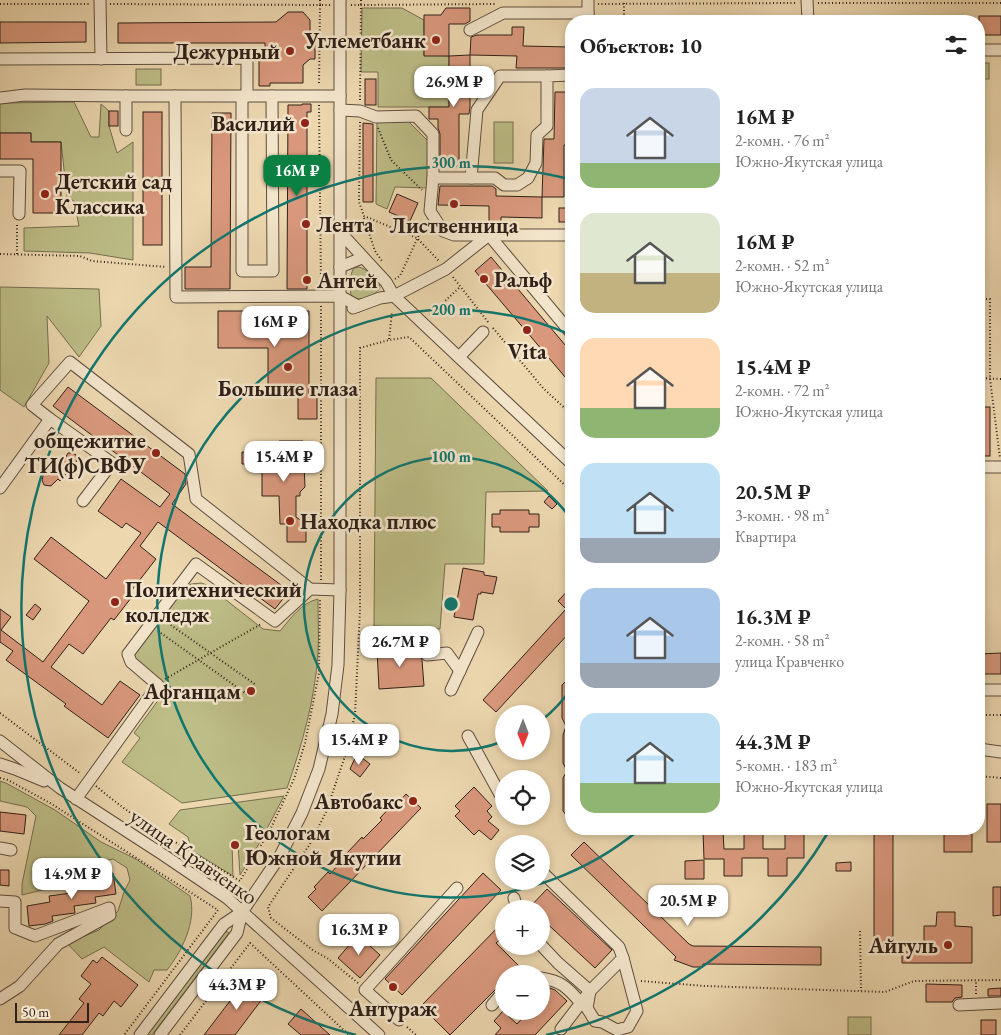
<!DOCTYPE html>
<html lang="ru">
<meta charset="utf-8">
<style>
:root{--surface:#fff;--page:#f6f6f6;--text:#222;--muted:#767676;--accent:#0b8043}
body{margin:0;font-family:"EB Garamond",serif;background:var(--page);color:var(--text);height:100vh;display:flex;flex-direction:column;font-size:19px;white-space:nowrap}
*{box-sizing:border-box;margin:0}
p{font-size:16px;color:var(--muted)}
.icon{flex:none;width:28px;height:28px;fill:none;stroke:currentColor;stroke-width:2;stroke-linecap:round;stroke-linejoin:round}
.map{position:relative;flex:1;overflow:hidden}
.drawer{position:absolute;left:565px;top:15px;width:420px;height:820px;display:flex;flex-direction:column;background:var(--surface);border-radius:20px;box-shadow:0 2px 8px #0003}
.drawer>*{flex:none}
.needle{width:32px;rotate:180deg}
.tools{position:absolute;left:495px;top:705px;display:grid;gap:10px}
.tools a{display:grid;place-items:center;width:55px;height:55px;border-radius:50%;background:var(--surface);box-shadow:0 2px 8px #0003;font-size:25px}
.scale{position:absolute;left:15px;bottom:12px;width:74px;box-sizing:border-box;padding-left:5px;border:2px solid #2f2019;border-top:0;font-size:14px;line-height:18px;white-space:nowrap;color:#2f2019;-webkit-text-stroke:4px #f3e5cb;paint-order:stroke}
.price{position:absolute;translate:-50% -42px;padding:0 11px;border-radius:10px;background:#fff;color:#222;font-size:16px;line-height:32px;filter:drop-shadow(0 1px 2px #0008)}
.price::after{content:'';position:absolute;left:50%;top:30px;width:15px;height:11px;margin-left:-8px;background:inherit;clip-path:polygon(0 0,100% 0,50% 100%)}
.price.selected{background:var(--accent);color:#fff}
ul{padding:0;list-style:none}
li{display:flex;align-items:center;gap:15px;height:125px;padding:0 15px}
li span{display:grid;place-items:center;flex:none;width:140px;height:100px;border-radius:15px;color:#555}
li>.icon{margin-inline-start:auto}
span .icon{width:60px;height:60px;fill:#fffc;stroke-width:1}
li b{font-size:21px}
h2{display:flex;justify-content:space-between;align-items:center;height:60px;padding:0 15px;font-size:21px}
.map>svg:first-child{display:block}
.green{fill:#bdbd87;stroke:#766e50}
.building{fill:#d9987c;stroke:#2f2019}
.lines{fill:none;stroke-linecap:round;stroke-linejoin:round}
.minor-casing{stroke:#5e4e3e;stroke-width:13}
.path{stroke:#2f2019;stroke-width:2;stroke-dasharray:1 2.5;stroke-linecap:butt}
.minor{stroke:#f3e5cb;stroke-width:11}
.ring{fill:none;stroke:#0f766e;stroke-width:2.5}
.poi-dot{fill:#8f2418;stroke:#f3e5cb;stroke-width:2}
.labels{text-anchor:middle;stroke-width:5;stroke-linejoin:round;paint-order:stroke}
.poi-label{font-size:22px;font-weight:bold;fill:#2f2019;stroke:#f3e5cb;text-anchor:end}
.street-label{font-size:22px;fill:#2f2019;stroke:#f3e5cb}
.centre{fill:#0f766e;stroke:#f3e5cb;stroke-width:2.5}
.ring-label{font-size:15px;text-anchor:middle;font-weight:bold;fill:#0f766e;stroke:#f3e5cb;stroke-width:5;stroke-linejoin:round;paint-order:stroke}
</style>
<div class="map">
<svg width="1001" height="1035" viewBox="0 0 1001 1035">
<rect width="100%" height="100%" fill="#ecd7af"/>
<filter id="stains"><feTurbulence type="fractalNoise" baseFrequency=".004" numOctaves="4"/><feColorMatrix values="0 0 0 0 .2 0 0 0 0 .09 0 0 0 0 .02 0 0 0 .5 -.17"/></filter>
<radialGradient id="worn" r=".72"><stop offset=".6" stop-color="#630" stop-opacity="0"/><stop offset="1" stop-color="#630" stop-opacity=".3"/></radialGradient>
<!-- green -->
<g class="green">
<polygon points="362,8 402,8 424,20 424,55 449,56 449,107 378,107 378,72 361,72"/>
<rect x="979" y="63" width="10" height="16"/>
<rect x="136" y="69" width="25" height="16"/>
<polygon points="74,102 91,137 99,137 101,104 109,111 109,126 117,153 133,142 133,260 90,253 24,251 24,228 79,226 74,201 67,197 61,142 31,142 31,133 0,133 0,103"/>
<polygon points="377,121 408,121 428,141 429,188 395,187 387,209 376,204"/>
<rect x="494" y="122" width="19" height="41"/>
<path d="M359,267c9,3 20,11 21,21 -6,9 -18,13 -28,10 -3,-8 -3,-23 2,-30z"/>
<polygon points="0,287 99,289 101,326 79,357 47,316 49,363 24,407 0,390"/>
<polygon points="376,378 431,378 548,491 486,492 484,564 445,564 440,629 374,626"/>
<polygon points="979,513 983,513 982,611 979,611"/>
<path d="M201,583l6,2 56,44 17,2c11,-13 21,-28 38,-32 0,18 1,36 0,54 -3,46 -16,92 -31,135l-105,15 -60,-41 18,-24 -6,-5 34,-46 -31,-26 -4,-7 51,-66 7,-4z"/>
<path d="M0,781l6,2 49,27 46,32 35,17 54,37c7,25 -8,55 -23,74h-13l-5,12 -45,-35 -22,12 -15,-16 32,-13 19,-19 6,-19 6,-12 -3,-12 -14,-9 -18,4 -49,26 -24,6v-11l14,-68 -9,-9 -27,-6z"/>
<polygon points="284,796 260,842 240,875 238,843 232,843 233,876 191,850 188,837 169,824 180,810"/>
<polygon points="226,931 229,933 152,1035 147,1035"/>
<rect x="848" y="1017" width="23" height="18"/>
</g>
<!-- building -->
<g class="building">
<polygon points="446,8 470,8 470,21 465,24 449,24 449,56 424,56 424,15 441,15"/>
<polygon points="288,12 303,12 310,20 310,40 315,40 315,59 310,59 303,65 303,83 270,83 270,86 259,86 259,60 265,60 265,43 118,43 118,23 276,22"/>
<rect x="979" y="16" width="22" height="19"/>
<polygon points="0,22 86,22 86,42 0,43"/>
<polygon points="512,27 524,27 523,46 571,47 571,68 516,68 517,56 470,55 471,37 477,35 512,35"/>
<polygon points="470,55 470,107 469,114 459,114 459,161 440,161 440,134 438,128 438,119 429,119 429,107 449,107 449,56"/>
<rect x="365" y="79" width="11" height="26"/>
<polygon points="555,92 571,92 571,145 564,145 564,197 542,197 544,139 554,139"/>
<polygon points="302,104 311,104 311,112 307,112 307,289 287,289 288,105 302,105"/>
<rect x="109" y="111" width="9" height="15"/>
<rect x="143" y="112" width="19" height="133"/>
<polygon points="212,113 231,113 230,289 185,289 185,267 211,267"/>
<polygon points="363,123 373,124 373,202 363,202"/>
<polygon points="0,133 31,133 31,142 61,142 61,213 33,213 33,159 0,159"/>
<polygon points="440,186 492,186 496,189 496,196 542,197 542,218 501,217 501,225 489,225 489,206 438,205"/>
<polygon points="397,194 418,203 410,221 389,212"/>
<rect x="559" y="208" width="8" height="14"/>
<polygon points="491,257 571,352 571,384 475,271"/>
<polygon points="218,311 309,311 309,395 317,395 317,419 298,419 298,386 268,386 268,348 218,348"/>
<polygon points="68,387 185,474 186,484 172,504 289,591 275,609 158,522 140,546 156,559 128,595 131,598 114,620 111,618 83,654 69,644 51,667 102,705 120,681 140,695 108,738 64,706 66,704 6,660 13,651 0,642 0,609 11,617 1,630 43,662 89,601 34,559 51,537 106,579 141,533 126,523 122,528 98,511 121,479 160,507 170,494 53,406"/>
<rect x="979" y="407" width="11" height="49"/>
<polygon points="279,441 303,441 305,487 300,492 300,496 296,496 296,517 306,524 306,542 287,542 287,524 280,524 279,496 262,496 262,464 242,464 242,452 279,454"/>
<polygon points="68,453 73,453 76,455 77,461 60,481 58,479 51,486 44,485 42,480 45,469 55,456 63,462"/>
<polygon points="549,496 557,504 552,509 544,502"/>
<polygon points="500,510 529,510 529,514 539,514 539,527 529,527 529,532 500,532 500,527 492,527 492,514 500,514"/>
<polygon points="463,568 484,572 484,575 497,577 493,594 481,592 481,594 478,594 473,620 454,617"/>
<polygon points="571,587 571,631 496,712 483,700 566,609 558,601"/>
<polygon points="35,604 41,609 33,620 26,615"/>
<polygon points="421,647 420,655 422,660 424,686 379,689 377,649"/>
<polygon points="1001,653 1001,674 979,674 979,654"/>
<polygon points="565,682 571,682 571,821 563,811 563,778 567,771 563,763 563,735 566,726 562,718 562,685"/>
<polygon points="357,754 370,764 360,777 350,769"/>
<polygon points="474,787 492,806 487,811 492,817 488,821 499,830 491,840 479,830 474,835 455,816 460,811 455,806"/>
<polygon points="406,794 421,808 322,911 308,897 316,889 314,887 328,872 330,874 348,854 347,853 362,837 363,839 382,820 380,818 395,802 397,804"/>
<rect x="987" y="804" width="14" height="38"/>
<polygon points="0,812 26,815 24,834 0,831"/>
<rect x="874" y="829" width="19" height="117"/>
<rect x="944" y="829" width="28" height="23"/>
<polygon points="703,831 723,831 724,849 744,849 744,831 763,831 763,849 785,849 785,831 804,831 804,858 787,858 787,876 768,876 768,858 742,858 742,876 724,876 724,859 704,859"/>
<polygon points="584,842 689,944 693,946 821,947 821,965 703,964 703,967 693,967 674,960 676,957 571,855"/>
<polygon points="704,860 704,879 685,879 685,861"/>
<polygon points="851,862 851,871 836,871 836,863"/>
<polygon points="0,870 9,870 9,886 0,885"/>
<polygon points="113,873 116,894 95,897 96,903 74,906 75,913 52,916 53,921 45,924 29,926 27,906 50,902 49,896 71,893 70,886 92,883 91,876"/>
<polygon points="483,873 501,890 402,995 385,979"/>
<polygon points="993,887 1001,887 1001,915 993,916"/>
<polygon points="547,889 612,950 595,968 541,918 541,909 528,909"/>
<polygon points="937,912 955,912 955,926 972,927 972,963 902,963 902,952 924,952 924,926 936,926"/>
<polygon points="504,921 504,936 496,943 519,966 511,974 504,974 504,981 450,1035 421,1006"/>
<polygon points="358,935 380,955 360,978 338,958"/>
<polygon points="102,957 138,985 121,1007 114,1001 103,1016 99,1013 82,1035 59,1035 84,1003 79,999 91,984 81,976 93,960 97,963"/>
<polygon points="246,980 266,994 235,1035 204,1035"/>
<polygon points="926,984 962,985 962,997 955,998 952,1002 926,1002"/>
<polygon points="550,988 555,990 567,1001 535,1035 495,1035 501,1028 494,1021 503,1011 517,1024 529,1011 541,1011 541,998"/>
<polygon points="1001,988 1001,996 988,996 988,989"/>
<polygon points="301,1009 330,1035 301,1035 288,1024"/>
<rect x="981" y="1020" width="15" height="15"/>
</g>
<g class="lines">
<defs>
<g id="minor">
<polyline points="100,0 101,59"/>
<polyline points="807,0 808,21"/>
<polyline points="588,21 588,0"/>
<polyline points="470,30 503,13 588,13"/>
<polyline points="979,50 1001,50"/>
<polyline points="0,59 247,58 247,96"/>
<polyline points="242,96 242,271 273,271 272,96"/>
<polyline points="340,96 175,96 176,297 340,296 358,306"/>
<polyline points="0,98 25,95 126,96"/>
<polyline points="340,110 360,111 376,117 416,116 433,134 433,178 495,178 504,185 517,185 528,178 536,163 537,135 547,126 547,76 571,75"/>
<polyline points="126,130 126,96 175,96"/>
<polyline points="0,171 20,171 19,214"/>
<polyline points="433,178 430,211 443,231 454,235 489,235 571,333"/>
<polyline points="471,178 477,110 500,76 547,76"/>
<polyline points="340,232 386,282 394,296 571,463"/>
<polyline points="340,267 362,258"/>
<polyline points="353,308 380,298 394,296 446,269 489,235 571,235"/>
<polyline points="459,357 483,332"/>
<polyline points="50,419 112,463 83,501"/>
<polyline points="979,467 1001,467"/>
<polyline points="0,488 50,419 32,405 70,362 189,454 196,499 310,589 340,590"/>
<polyline points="427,655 447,653 460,671"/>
<polyline points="451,690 478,632"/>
<polyline points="979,690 1001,690"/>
<polyline points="468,736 501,796"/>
<polyline points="0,741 60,788 162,854 227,898 379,1035"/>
<polyline points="979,749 1001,752"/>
<polyline points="0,764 15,769 44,781"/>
<polyline points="76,799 158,685 131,662 128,654 196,564 275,621 310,589"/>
<polyline points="0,848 11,850"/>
<polyline points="541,871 619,947 623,958 590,991 561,1029"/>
<polyline points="514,898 517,909"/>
<polyline points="0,901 15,902 15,928 35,936 109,908 110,915 58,944 20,986 0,999"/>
<polyline points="541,945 558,963 590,991 587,1008 595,1021 602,1022 617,1030 628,1027 637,1011 623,958"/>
<path d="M541,978c20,3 26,9 39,24"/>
<polyline points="492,1005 504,991"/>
<polyline points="959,1005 1001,1003"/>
<polyline points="399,1020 365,990 457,888"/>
<polyline points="140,1035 224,924 242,912 280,856 302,813 319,769 332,714 338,665 340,590 340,0"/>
<polyline points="160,1035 237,933 242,912"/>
</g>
</defs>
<!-- minor casing -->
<use href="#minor" class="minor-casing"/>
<!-- path -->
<g class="path">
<polyline points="320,0 320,5 330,5"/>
<polyline points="624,3 624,21"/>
<polyline points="818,3 1001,3"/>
<polyline points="0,4 90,4"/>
<polyline points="110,4 320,5 319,85"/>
<polyline points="598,4 796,3"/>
<polyline points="351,5 361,5 361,0"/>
<polyline points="360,100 361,5 496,4"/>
<polyline points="319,105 321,285"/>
<polyline points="360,122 359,202 364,216 417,238 440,262"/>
<polyline points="378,128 391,160 422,190"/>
<polyline points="364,218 375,251 382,261"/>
<polyline points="0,254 80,256 92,261 166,267"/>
<polyline points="17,254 17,224"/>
<polyline points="453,277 488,322"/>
<polyline points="395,279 400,276 425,222"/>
<polyline points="979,299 990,299 990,379 1000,458"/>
<polyline points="430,315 460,287"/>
<polyline points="493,328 543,388 571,414"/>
<polyline points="389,339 392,312"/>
<polyline points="979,378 1001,379"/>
<polyline points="321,580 321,305"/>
<polyline points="165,621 256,685"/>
<polyline points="158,631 248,695"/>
<polyline points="165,679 261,624"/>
<polyline points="0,713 81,774"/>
<polyline points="979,715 1001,715"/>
<polyline points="979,776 1001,778"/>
<polyline points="0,778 8,780 50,803 218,910 124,1035"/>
<path d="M96,786c44,38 95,65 144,95l30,-51 24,-51 11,-36 14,-70 1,-73"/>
<polyline points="860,931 861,991"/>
<polyline points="641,981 705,986 885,992 914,981 1001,980"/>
<polyline points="358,983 327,958 314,951 271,918 268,907 310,844 326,812 345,756 355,715 360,610 360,348 389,340 409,337 571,491"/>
<polyline points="976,994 976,982"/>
<polyline points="407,1027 416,1035"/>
<polyline points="180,1035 250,943 349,1035"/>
</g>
<!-- minor -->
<use href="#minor" class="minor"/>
</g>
<!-- distance rings -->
<g class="ring">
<path d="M571 689A147 147 0 0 1 542 720M504 741A147 147 0 1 1 571 519"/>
<path d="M640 829A294 294 0 1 1 571 335"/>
<path d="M829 831A441 441 0 0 1 546 1035M356 1035A441 441 0 1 1 569 179"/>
</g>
<!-- markers -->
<g class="poi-dot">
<circle cx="436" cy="40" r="5"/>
<circle cx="290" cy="51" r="5"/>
<circle cx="305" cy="123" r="5"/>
<circle cx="45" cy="194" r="5"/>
<circle cx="454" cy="204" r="5"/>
<circle cx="306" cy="224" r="5"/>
<circle cx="484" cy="279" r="5"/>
<circle cx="307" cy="280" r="5"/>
<circle cx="527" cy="330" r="5"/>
<circle cx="288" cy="367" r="5"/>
<circle cx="156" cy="453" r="5"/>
<circle cx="290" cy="521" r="5"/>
<circle cx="115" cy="602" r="5"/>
<circle cx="251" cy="691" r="5"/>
<circle cx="413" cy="801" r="5"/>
<circle cx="235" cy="845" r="5"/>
<circle cx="948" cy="945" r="5"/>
<circle cx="393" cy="987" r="5"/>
</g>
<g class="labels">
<!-- poi labels -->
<g class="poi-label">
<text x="426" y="48">Углеметбанк</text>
<text x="280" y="59">Дежурный</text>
<text x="295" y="131">Василий</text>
<text x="55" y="189" text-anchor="start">Детский сад<tspan x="55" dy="25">Классика</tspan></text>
<text x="316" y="232" text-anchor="start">Лента</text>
<text x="454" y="233" text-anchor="middle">Лиственница</text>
<text x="494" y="287" text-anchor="start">Ральф</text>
<text x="317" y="288" text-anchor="start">Антей</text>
<text x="527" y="359" text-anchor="middle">Vita</text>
<text x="288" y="396" text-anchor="middle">Большие глаза</text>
<text x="146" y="448">общежитие<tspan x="146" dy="25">ТИ(ф)СВФУ</tspan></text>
<text x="300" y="529" text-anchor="start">Находка плюс</text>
<text x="125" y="597" text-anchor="start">Политехнический<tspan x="125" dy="25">колледж</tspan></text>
<text x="241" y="699">Афганцам</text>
<text x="403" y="809">Автобакс</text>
<text x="245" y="840" text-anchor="start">Геологам<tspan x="245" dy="25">Южной Якутии</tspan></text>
<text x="938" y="953">Айгуль</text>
<text x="393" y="1016" text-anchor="middle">Антураж</text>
</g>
<!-- street labels -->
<g class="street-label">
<text transform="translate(194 856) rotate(35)" y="8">улица Кравченко</text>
</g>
</g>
<circle cx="451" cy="604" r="8" class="centre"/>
<g class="ring-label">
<text x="451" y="168">300 m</text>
<text x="451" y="315">200 m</text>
<text x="451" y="462">100 m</text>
</g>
<rect width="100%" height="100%" filter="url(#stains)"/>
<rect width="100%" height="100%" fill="url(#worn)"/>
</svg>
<div class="tools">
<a><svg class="needle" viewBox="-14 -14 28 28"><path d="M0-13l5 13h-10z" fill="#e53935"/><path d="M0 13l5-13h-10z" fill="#767676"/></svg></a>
<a><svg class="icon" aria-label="locate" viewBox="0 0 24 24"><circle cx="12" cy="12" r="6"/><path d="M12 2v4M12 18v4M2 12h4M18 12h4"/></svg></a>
<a><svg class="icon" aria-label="layers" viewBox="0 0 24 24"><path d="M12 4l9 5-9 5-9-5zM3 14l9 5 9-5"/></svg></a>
<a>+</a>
<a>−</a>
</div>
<div class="scale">50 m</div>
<b class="price" style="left:454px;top:108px">26.9M ₽</b>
<b class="price selected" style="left:297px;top:197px">16M ₽</b>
<b class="price" style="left:275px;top:348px">16M ₽</b>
<b class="price" style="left:284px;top:483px">15.4M ₽</b>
<b class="price" style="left:400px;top:668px">26.7M ₽</b>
<b class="price" style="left:359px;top:766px">15.4M ₽</b>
<b class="price" style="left:72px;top:900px">14.9M ₽</b>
<b class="price" style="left:688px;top:927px">20.5M ₽</b>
<b class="price" style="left:359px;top:956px">16.3M ₽</b>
<b class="price" style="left:237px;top:1011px">44.3M ₽</b>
<section class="drawer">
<h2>Объектов: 10<svg class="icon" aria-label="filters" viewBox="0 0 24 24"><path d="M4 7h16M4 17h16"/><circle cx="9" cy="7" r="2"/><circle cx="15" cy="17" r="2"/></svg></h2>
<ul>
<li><span style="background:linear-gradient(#c9d6e8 75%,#8fb573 0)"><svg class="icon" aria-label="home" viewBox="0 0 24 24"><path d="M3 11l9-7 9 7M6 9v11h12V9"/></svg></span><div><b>16M ₽</b><p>2-комн. · 76 m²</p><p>Южно-Якутская улица</p></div></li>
<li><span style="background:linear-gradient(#dfe7d0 60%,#c2b280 0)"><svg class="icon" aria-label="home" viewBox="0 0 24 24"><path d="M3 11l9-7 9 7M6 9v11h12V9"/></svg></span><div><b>16M ₽</b><p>2-комн. · 52 m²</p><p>Южно-Якутская улица</p></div></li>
<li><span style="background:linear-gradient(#ffd9b3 70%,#8fb573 0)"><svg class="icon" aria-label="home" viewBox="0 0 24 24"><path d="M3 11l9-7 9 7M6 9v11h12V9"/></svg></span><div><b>15.4M ₽</b><p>2-комн. · 72 m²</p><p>Южно-Якутская улица</p></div></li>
<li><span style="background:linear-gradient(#bfe0f5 75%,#9aa5b1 0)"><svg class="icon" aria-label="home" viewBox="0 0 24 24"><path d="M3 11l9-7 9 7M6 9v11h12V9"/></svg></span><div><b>20.5M ₽</b><p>3-комн. · 98 m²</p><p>Квартира</p></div></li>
<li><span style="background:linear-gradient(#a9c7e8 75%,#9aa5b1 0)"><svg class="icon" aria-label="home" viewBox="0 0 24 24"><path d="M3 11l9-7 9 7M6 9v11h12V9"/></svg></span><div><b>16.3M ₽</b><p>2-комн. · 58 m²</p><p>улица Кравченко</p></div></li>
<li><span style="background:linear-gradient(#bfe0f5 70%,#8fb573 0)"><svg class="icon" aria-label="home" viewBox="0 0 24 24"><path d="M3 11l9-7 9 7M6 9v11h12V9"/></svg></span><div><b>44.3M ₽</b><p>5-комн. · 183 m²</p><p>Южно-Якутская улица</p></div></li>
</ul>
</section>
</div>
